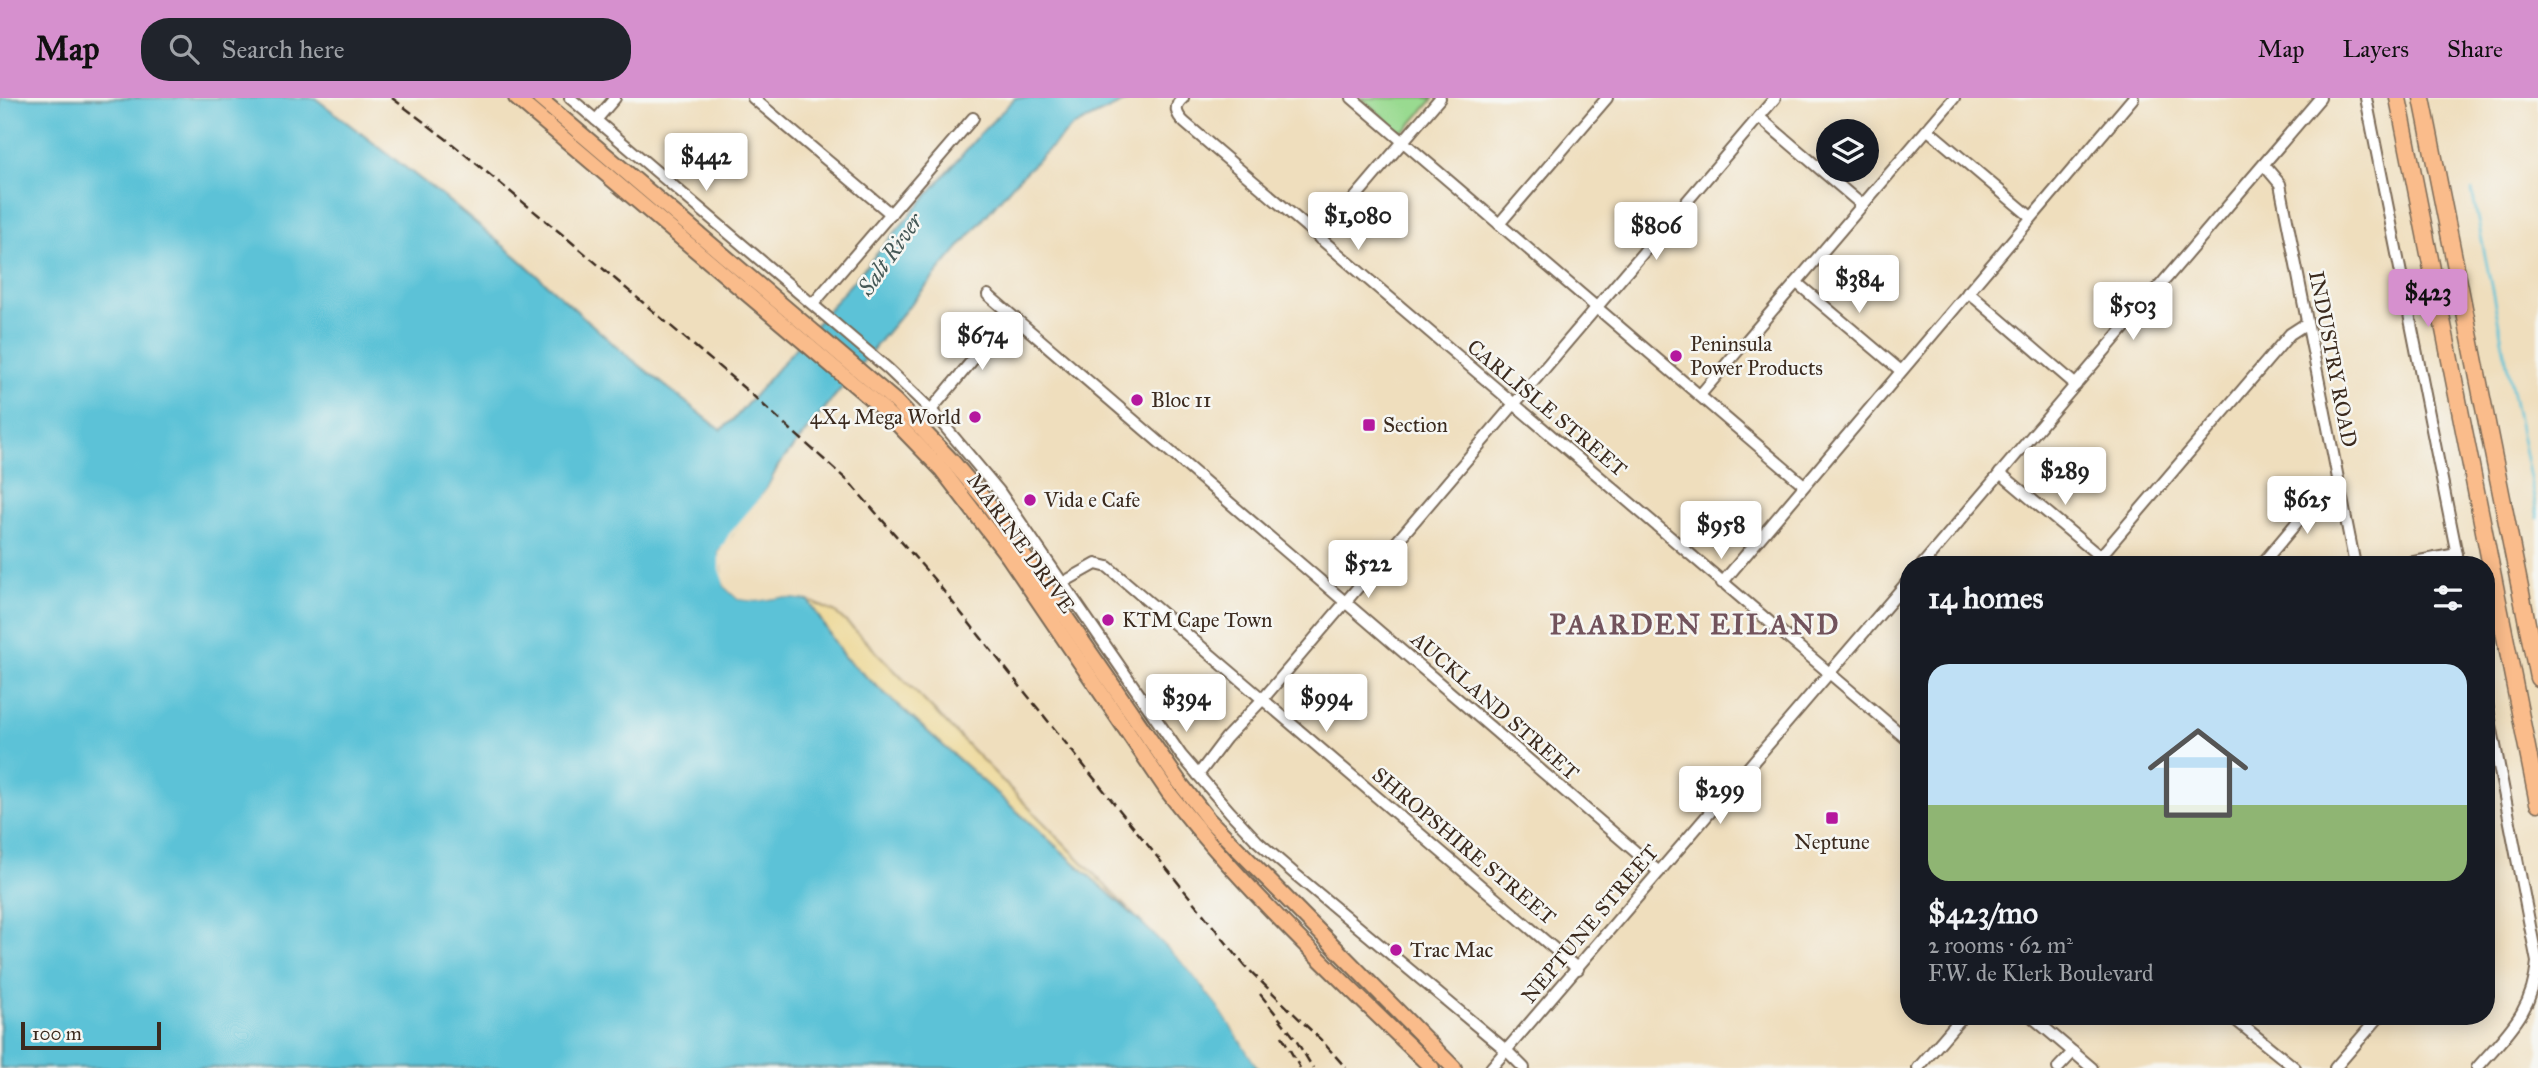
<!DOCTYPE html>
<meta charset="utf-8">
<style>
:root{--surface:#171b24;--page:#20242c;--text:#f1f3f6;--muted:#9ea1a6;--line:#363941;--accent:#d690ce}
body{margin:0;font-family:"IM FELL Great Primer",serif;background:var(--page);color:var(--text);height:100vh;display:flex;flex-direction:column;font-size:26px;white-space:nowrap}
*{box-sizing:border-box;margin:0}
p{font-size:23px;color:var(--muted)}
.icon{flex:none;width:38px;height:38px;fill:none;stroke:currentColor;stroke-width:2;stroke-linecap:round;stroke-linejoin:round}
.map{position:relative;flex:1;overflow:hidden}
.panel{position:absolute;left:1900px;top:458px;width:595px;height:469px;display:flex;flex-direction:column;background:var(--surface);border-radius:28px;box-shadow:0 4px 18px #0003}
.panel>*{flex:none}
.fabs{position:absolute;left:1816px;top:21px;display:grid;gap:14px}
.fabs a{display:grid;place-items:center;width:63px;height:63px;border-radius:50%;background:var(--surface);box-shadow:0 4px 18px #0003;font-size:35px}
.scale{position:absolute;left:21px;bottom:18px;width:140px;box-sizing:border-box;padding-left:7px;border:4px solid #3b2a1e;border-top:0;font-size:19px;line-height:24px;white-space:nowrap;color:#3b2a1e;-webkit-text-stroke:5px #f6f6f2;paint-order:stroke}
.price{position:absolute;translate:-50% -60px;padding:0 16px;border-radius:7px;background:#fff;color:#222;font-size:23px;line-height:46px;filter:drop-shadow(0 2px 4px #0008)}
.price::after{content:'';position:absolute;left:50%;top:42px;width:21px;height:16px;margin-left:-10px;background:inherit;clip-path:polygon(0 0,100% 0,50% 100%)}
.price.selected{background:var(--accent);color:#111}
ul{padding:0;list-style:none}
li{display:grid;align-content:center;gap:14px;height:371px;padding:0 28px}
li+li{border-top:2px solid var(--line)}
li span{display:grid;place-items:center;height:217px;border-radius:21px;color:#555}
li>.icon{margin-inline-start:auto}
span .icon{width:126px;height:126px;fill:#fffc;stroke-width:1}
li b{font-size:30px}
h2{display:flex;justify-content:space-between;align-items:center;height:84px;padding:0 28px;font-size:30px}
header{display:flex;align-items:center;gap:42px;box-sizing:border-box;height:98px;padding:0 35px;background:var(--accent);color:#111}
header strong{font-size:33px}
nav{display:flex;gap:38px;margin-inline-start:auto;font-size:24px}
.search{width:490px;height:63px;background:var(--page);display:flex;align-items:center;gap:18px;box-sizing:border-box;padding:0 24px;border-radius:28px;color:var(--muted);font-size:26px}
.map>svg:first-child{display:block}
.green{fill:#99da90;stroke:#6a8257;stroke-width:2}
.sand{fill:#eeda9e;stroke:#94825e;stroke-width:2}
.water{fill:#5bc2d7;stroke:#4b767a;stroke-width:2}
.pier{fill:#efdebd}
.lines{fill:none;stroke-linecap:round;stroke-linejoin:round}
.stream{stroke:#5bc2d7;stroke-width:2.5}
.minor-casing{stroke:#7a6956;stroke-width:14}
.major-casing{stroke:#7a6956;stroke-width:18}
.highway-casing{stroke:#7a6956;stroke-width:19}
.minor{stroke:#fff;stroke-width:10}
.major{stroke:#fabc8b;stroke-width:14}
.highway{stroke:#fabc8b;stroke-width:16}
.rail{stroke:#3b2a1e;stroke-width:2.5;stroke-dasharray:10 5;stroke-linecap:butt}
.poi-dot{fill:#b5179e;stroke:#f6f6f2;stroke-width:2.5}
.labels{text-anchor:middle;stroke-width:5;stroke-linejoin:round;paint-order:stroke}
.poi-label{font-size:21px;fill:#3b2a1e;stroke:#f6f6f2;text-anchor:start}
.street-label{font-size:21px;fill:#3b2a1e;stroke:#f6f6f2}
.water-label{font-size:23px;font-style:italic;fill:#455856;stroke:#f6f6f2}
.district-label{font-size:28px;font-weight:bold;letter-spacing:2px;fill:#72535c;stroke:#f6f6f2}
</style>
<header>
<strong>Map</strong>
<div class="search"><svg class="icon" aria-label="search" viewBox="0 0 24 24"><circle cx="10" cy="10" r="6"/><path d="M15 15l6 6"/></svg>Search here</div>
<nav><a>Map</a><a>Layers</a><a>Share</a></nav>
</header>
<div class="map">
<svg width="2538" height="970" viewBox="0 0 2538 970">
<rect width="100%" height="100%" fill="#f6f6f2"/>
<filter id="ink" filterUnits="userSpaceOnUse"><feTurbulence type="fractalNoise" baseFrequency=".0143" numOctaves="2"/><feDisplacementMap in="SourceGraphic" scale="14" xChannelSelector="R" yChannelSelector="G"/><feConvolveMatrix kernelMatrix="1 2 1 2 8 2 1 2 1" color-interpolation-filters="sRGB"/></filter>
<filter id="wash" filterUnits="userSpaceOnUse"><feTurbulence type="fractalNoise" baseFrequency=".00686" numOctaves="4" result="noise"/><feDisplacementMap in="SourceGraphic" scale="28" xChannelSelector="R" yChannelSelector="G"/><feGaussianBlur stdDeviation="1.57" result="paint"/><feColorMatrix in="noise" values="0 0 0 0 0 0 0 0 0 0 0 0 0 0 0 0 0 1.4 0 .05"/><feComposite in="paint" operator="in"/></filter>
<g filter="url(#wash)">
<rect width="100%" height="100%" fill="#efdebd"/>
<!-- green -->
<polygon class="green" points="1361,0 1434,0 1407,31 1401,33 1389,28 1388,23"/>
<!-- sand -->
<polygon class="sand" points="808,502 836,515 854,531 1142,825 844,559"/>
<!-- water -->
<polygon class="water" points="0,0 315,0 445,100 517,159 619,251 721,332 735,320 980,36 1015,0 1132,0 1072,29 1014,85 887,234 778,368 767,391 719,454 725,489 738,501 756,503 782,499 808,502 844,559 1142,825 1186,868 1218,908 1258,970 0,970"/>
<!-- pier -->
<g class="pier">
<polygon points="784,360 786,363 770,393 732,438 723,455 722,470 728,487 739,498 756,499 782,496 809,499 814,505 808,502 782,499 756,503 738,501 725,489 719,471 719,454 729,436 767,391"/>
<polygon points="1106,788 1188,866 1221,906 1262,970 1258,970 1218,908 1186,868"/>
</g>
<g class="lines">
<!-- stream -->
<polyline class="stream" points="2472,93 2538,420"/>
</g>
</g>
<g filter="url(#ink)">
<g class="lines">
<defs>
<g id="minor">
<polyline points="570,0 887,270 931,312 999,393 1181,657 1230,714 1257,743 1296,777 1507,953 1524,970"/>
<polyline points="753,0 891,116"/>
<path d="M1183,0c-10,8 -7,17 2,25l724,618"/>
<polyline points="1352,0 1804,387"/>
<polyline points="2366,0 2459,467"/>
<polyline points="1759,19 1862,107"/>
<polyline points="596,22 615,0"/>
<polyline points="1928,32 2031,119"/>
<polyline points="2264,67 2280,86 2355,467"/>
<polyline points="1499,126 1607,0"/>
<polyline points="1320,141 1440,0"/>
<polyline points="1797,185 1901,273"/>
<polyline points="1968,194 2076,287"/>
<polyline points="988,197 1659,774"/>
<polyline points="813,206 973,20"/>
<polyline points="1700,297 1954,0"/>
<polyline points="931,312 1010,217"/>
<polyline points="2000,375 2110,467"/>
<polyline points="1922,467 2320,0"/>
<polyline points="2093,467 2290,236 2307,225"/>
<polyline points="2261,467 2320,397 2339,388"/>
<polyline points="2398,467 2457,456"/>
<polyline points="1064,484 1096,466 1108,469 1578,871"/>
<polyline points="1722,485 2133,0"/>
<polyline points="1198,677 1226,640 1262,602 1775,0"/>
<polyline points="2032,919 2092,970"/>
<polyline points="2232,919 2295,970"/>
<polyline points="1491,970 1909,482"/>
<polyline points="1918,970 1962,919"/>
<polyline points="2058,970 2073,954"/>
<polyline points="2335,970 2379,919"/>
<path d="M2477,970c31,-36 56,-56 60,-106l-50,-258"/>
</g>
<g id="major">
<path d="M516,0l367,311 59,61 66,86 161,237c77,100 173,187 263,275"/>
<polyline points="539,0 895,303 953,364 988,406 1180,685 1208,721 1454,970"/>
</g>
<g id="highway">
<polyline points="2398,0 2538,705"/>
<polyline points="2422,0 2538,580"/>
</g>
</defs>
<!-- minor casing -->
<use href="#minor" class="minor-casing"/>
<!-- major casing -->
<use href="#major" class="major-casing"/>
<!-- highway casing -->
<use href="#highway" class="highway-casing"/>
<!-- minor -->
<use href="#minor" class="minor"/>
<!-- major -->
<use href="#major" class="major"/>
<!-- highway -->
<use href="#highway" class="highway"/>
<!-- rail -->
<g class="rail">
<polyline points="392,0 445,40 563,137 750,295 849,384 933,480 1245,868 1321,942 1346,970"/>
<polyline points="1260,896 1294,939 1313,970"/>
<polyline points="1282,938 1300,970"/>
</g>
</g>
</g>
<!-- markers -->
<g class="poi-dot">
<circle cx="1676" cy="258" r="7"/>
<circle cx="1137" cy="302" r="7"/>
<circle cx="975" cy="319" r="7"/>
<rect x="1362" y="320" width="14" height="14" rx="3.5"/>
<circle cx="1030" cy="402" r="7"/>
<circle cx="1108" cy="522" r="7"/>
<rect x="1825" y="713" width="14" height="14" rx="3.5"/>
<circle cx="1396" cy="852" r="7"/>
</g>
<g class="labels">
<!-- poi labels -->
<g class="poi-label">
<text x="1690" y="253">Peninsula<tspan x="1690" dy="24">Power Products</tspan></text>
<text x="1151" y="309">Bloc 11</text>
<text x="961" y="326" text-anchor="end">4X4 Mega World</text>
<text x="1383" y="334">Section</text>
<text x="1044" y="409">Vida e Cafe</text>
<text x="1122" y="529">KTM Cape Town</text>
<text x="1832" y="751" text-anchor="middle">Neptune</text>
<text x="1410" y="859">Trac Mac</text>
</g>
<!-- street labels -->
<g class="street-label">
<text transform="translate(2333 261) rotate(79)" y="7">INDUSTRY ROAD</text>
<text transform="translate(1547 310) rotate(40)" y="7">CARLISLE STREET</text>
<text transform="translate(1021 445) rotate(54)" y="7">MARINE DRIVE</text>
<text transform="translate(1495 608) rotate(41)" y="7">AUCKLAND STREET</text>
<text transform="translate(1464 748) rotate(40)" y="7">SHROPSHIRE STREET</text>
<text transform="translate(1590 826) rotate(-50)" y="7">NEPTUNE STREET</text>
</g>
<!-- water labels -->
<g class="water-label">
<text transform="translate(890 156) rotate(-55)" y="8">Salt River</text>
</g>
<!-- district labels -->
<g class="district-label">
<text x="1695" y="536">PAARDEN EILAND</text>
</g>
</g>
</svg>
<div class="fabs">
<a><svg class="icon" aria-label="layers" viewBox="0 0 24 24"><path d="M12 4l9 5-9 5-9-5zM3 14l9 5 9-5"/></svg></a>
</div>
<div class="scale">100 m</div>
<b class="price" style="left:706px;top:95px">$442</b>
<b class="price" style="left:1358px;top:154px">$1,080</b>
<b class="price" style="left:1656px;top:164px">$806</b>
<b class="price" style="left:1859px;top:217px">$384</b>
<b class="price selected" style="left:2428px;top:231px">$423</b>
<b class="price" style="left:2133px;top:244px">$503</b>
<b class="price" style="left:982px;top:274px">$674</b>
<b class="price" style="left:2065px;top:409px">$289</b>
<b class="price" style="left:2307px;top:438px">$625</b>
<b class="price" style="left:1721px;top:463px">$958</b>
<b class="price" style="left:1368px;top:502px">$522</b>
<b class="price" style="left:1186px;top:636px">$394</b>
<b class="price" style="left:1326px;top:636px">$994</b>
<b class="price" style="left:1720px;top:728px">$299</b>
<section class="panel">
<h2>14 homes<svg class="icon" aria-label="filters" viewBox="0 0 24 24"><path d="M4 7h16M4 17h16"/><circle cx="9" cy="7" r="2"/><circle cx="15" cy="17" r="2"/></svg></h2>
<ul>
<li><span style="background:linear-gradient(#bfe0f5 65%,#8fb573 0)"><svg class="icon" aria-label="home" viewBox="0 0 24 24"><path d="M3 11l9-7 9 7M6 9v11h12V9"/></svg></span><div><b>$423/mo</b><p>2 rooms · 62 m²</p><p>F.W. de Klerk Boulevard</p></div></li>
</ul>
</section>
</div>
